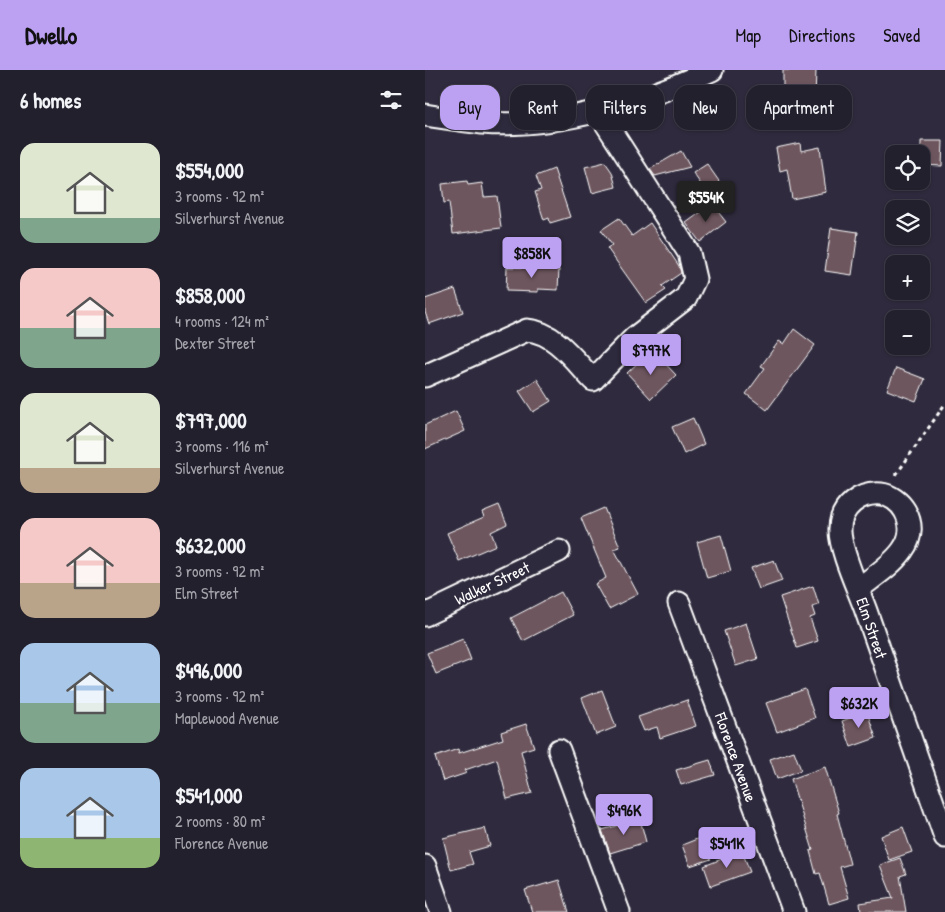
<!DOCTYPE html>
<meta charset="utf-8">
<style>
:root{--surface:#23202e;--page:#2b2836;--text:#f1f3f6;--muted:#a3a3aa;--line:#403e4a;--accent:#bca0f2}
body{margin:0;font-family:"Patrick Hand",sans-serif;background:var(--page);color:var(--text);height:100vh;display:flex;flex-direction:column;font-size:19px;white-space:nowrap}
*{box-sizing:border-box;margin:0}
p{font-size:16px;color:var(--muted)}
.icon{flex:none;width:28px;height:28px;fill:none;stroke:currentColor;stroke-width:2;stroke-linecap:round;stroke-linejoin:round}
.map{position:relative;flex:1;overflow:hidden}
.details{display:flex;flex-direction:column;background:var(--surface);width:425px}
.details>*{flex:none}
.banner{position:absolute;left:15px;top:15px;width:430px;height:45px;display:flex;gap:10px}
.buttons{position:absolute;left:460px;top:75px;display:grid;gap:10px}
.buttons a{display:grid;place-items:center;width:45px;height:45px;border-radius:10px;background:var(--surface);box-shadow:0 1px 4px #0004,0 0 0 1px var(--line);font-size:25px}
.price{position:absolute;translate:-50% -42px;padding:0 11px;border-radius:5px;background:var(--accent);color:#111;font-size:16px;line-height:32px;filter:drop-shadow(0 1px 2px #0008)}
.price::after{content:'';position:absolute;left:50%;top:30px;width:15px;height:11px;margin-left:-8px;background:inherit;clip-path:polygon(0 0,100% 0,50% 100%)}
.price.selected{background:#222;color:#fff}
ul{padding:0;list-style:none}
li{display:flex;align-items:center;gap:15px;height:125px;padding:0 20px}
li span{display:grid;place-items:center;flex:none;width:140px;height:100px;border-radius:15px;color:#555}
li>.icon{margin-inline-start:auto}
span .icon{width:60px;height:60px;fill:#fffc;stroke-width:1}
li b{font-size:21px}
h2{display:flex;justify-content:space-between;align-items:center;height:60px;padding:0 20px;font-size:21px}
.chip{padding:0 18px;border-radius:15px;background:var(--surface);box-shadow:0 1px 4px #0004,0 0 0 1px var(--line);font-size:18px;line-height:45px}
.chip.selected{background:var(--accent);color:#111}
header{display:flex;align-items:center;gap:30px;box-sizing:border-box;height:70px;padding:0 25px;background:var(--accent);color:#111}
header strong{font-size:24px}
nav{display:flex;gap:28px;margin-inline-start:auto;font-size:18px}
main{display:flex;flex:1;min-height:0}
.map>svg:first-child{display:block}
.building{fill:#6e575e;stroke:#fff}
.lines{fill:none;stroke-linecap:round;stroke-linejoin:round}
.minor-casing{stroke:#fff;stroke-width:25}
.path{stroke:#fff;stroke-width:3;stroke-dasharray:4 4;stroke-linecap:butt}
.minor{stroke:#2f2a3d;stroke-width:21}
.labels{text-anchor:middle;stroke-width:4;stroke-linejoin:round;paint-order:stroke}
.street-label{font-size:16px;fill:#fff;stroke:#2f2a3d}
</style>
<header>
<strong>Dwello</strong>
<nav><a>Map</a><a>Directions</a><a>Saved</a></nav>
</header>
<main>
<section class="details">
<h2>6 homes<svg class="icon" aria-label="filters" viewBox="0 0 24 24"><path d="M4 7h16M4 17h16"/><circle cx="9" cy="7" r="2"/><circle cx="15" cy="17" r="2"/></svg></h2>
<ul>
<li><span style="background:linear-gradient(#dfe7d0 75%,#7fa58c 0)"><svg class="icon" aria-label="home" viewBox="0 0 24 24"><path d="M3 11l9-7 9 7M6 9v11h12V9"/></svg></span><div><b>$554,000</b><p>3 rooms · 92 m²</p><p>Silverhurst Avenue</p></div></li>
<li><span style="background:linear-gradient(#f6c9c9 60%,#7fa58c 0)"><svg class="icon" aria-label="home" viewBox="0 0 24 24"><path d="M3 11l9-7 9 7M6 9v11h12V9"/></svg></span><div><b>$858,000</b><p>4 rooms · 124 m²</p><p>Dexter Street</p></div></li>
<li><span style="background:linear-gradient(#dfe7d0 75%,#b9a48a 0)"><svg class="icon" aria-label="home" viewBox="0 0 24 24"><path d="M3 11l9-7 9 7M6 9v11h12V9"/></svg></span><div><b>$797,000</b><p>3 rooms · 116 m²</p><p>Silverhurst Avenue</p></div></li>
<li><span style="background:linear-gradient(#f6c9c9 65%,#b9a48a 0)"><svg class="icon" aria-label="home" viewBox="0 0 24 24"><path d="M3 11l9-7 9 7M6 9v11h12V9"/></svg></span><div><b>$632,000</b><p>3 rooms · 92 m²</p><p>Elm Street</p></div></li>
<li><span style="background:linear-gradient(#a9c7e8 60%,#7fa58c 0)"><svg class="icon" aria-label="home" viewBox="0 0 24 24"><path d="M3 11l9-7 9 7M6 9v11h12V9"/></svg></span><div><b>$496,000</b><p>3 rooms · 92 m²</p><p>Maplewood Avenue</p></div></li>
<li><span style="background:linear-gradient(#a9c7e8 70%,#8fb573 0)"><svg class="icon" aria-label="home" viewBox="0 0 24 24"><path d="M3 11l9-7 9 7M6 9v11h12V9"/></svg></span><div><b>$541,000</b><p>2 rooms · 80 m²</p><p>Florence Avenue</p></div></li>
</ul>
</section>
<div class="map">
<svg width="520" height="842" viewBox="0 0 520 842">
<rect width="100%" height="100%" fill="#2f2a3d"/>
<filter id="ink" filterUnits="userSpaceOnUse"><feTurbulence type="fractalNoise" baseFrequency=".02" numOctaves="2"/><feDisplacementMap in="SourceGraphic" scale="10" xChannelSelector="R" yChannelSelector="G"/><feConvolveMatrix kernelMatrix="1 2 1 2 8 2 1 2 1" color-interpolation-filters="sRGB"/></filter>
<g filter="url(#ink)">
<!-- building -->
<g class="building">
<polygon points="358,0 391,0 390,29 358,28"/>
<polygon points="496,71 518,71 517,96 496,95"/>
<polygon points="375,73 376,81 395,77 401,122 367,129 362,99 355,101 351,78"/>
<polygon points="256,81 265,97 230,106 225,99"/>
<polygon points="180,92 187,102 191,117 167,123 160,97"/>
<polygon points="282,94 296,114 282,123 268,103"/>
<polygon points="129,99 145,147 125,153 124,148 119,150 110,122 116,120 111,106"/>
<polygon points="42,111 43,115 57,113 59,127 72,126 76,158 28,164 24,132 19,133 17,114"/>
<polygon points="287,134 301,152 275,172 261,153"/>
<polygon points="194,148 207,166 225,153 254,196 256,203 237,216 241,220 221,233 182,178 187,175 176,160"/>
<polygon points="406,158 433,162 427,205 400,201"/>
<polygon points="82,197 134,199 133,220 113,219 113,222 81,221"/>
<polygon points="30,219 38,242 4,254 0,242 0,229"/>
<polygon points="369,259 390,275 342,340 321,324 340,298 336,296 354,271 359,274"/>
<polygon points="220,286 228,294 235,288 251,305 226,329 202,303"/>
<polygon points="471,298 500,309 491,331 462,320"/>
<polygon points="112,309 126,331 108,342 94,321"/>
<polygon points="31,341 40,361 0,379 0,355"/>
<polygon points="268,348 279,374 259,384 247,357"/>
<polygon points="74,435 82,454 66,462 71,475 34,491 22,463 59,447 57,442"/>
<polygon points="179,438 195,477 189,479 213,524 184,539 170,514 181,508 156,448"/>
<polygon points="296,465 306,501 282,508 272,472"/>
<polygon points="349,490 357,511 334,519 326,498"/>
<polygon points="388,516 394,535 387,537 390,546 385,548 393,571 372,578 355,527"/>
<polygon points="136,522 148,545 98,571 86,548"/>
<polygon points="321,553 333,589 311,596 299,561"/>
<polygon points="38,569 46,590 11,604 2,583"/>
<polygon points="380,619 390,648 352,662 341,633"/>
<polygon points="177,620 191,657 171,665 157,628"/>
<polygon points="262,630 271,656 235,668 232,657 219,661 213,647"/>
<polygon points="442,642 451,668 426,677 417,651"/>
<polygon points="101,654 109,677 96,681 107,723 82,729 72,689 40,700 42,703 18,711 10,687 33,679 34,683 78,669 76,662"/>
<polygon points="369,681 376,700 352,709 345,689"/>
<polygon points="285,690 290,705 256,715 251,700"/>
<polygon points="400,697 414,743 412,744 425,794 415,797 424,828 404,834 395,803 391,804 385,781 388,780 366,709"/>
<polygon points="215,749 221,772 185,783 177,760"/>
<polygon points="478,757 487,782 464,790 456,766"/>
<polygon points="60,758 65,776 44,782 48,794 26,800 18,768"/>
<polygon points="277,767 286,789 265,796 257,775"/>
<polygon points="317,781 325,802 286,816 279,796"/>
<polygon points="475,788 481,804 475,806 481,842 436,842 435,833 468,828 455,795"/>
<polygon points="134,810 144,842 107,842 100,820"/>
</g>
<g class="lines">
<defs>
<g id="minor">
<path d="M0,45c19,3 38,6 57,8 79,6 160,-21 230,-53"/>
<path d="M0,306l102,-46c28,2 47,30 66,50l41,-42 52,-40 9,-19 -6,-26 -91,-142"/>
<path d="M433,519c24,-19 67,-43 47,-78 -5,-9 -15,-16 -24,-17 -21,-2 -41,13 -41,35 -1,20 19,62 26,82 26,76 53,151 79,226"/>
<polyline points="254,533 369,842"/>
<polyline points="0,545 134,481"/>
<polyline points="134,680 194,842"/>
<polyline points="0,796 16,842"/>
</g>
</defs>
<!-- minor casing -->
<use href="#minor" class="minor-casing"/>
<!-- path -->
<polyline class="path" points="471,405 520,334"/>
<!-- minor -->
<use href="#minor" class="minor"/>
</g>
</g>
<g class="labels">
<!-- street labels -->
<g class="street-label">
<text transform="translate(67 513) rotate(-25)" y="6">Walker Street</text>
<text transform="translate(447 558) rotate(71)" y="6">Elm Street</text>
<text transform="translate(311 687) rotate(70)" y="6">Florence Avenue</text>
</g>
</g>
</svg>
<div class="buttons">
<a><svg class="icon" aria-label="locate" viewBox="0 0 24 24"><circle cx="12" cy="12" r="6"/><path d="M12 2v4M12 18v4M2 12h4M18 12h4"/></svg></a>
<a><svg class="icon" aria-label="layers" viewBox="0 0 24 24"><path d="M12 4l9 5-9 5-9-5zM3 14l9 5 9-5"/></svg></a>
<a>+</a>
<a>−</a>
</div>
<b class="price selected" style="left:281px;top:153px">$554K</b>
<b class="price" style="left:107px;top:209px">$858K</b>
<b class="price" style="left:226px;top:306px">$797K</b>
<b class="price" style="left:434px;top:659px">$632K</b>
<b class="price" style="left:199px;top:766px">$496K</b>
<b class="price" style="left:302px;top:799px">$541K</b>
<div class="banner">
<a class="chip selected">Buy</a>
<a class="chip">Rent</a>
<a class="chip">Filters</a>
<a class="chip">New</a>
<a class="chip">Apartment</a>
</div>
</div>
</main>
